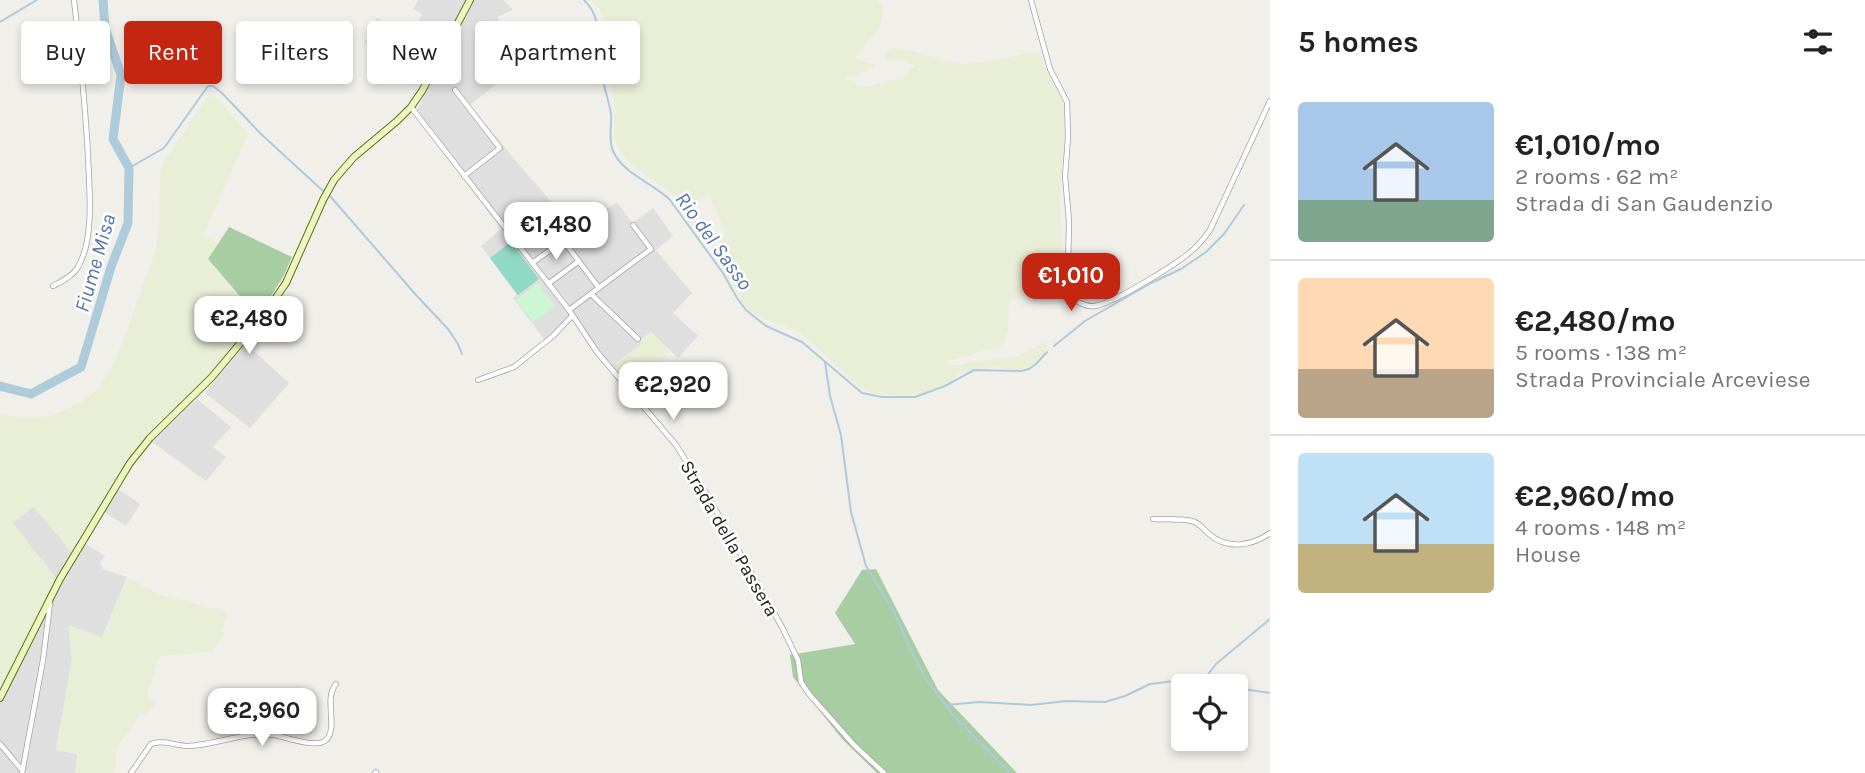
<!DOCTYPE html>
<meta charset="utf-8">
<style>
:root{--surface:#fff;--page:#f2f2f2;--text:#222;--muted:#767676;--line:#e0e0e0;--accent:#c32611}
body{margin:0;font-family:Karla,sans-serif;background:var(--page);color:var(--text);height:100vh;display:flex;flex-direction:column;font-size:26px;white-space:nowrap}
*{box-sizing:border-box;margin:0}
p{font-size:23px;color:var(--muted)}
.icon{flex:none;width:38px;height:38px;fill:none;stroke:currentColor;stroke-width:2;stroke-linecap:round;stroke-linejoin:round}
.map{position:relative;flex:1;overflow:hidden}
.drawer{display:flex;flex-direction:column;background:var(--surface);width:595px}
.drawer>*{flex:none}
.guide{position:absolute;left:21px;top:21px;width:665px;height:63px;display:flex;gap:14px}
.buttons{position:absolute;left:1171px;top:674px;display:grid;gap:14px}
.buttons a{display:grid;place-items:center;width:77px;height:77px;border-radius:7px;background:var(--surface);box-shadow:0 4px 10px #0003;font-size:35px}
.price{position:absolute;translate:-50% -60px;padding:0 16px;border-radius:14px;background:#fff;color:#222;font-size:23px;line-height:46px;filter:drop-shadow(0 2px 4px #0008)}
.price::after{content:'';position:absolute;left:50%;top:42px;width:21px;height:16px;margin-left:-10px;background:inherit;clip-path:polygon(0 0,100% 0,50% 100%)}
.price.current{background:var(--accent);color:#fff}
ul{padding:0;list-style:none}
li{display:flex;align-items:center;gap:21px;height:175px;padding:0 28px}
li+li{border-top:2px solid var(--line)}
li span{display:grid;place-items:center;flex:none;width:196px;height:140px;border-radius:7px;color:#555}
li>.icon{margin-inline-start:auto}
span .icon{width:84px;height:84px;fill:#fffc;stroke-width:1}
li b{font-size:30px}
h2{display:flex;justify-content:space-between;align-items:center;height:84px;padding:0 28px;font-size:30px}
.pill{padding:0 24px;border-radius:7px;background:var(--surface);box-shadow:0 4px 10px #0003;font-size:24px;line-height:63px}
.pill.current{background:var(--accent);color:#fff}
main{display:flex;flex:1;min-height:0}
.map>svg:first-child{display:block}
.residential{fill:#e0dfdf}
.farmland{fill:#e9eed7}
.grass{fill:#c7e6b4}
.forest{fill:#a9cda2}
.park{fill:#ccf6d4}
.pitch{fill:#8fd9c5}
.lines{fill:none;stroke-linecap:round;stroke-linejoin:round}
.stream{stroke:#aecbdb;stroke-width:2}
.river{stroke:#aecbdb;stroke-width:9}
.minor-casing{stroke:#a3a3a3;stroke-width:6}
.secondary-casing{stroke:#5c730e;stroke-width:8}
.minor{stroke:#fff;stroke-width:4.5}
.secondary{stroke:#edf5c3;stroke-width:6}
.labels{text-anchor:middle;stroke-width:5;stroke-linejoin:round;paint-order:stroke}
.street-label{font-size:19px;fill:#222;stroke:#fff}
.water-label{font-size:21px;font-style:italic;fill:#5575ab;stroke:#fff}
</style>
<main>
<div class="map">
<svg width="1270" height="773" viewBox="0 0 1270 773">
<rect width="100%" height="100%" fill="#f1efe9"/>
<!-- residential -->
<g class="residential">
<polygon points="417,0 466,0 440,50 427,42 432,30 418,23 422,14 413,9 418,1"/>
<polygon points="472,0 504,0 513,10 497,17 504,29 487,63 500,81 470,105 521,167 576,230 617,202 632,223 653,208 673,236 656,250 692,293 673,313 698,336 678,358 651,332 642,344 616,363 618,366 612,372 591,347 572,319 547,343 513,298 517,295 481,246 501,229 415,114"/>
<polygon points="377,18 409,34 404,45 435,59 425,78 364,43"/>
<polygon points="246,344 289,383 250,428 205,393"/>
<polygon points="197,399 231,427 213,447 226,457 206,481 152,442"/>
<polygon points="118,489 140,504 126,526 104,512"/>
<polygon points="33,506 71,551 78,539 105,556 100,563 103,569 127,577 102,637 69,626 72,659 56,750 78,754 75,773 0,773 0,692 56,578 12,523"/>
</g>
<!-- farmland -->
<g class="farmland">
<polygon points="590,0 877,0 882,7 883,13 879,28 862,48 856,57 859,60 876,65 861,74 844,77 859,86 870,86 899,78 916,66 893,59 887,61 884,59 888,52 895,48 912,51 956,63 967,64 1007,58 1031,52 1038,53 1042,58 1045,70 1059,93 1064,107 1065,134 1060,190 1061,240 1057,295 1052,296 1047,293 1044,280 1020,298 1009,299 1008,329 1005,340 1000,347 996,350 979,350 973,355 948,361 947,365 962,365 970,362 1016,357 1046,342 1047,347 1042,358 1027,370 1015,371 995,367 966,371 959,374 948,383 926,393 907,396 878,394 860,387 800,332 763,319 750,310 743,303 740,293 727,278 715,254 723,249 718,239 726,233 710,197 692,201 677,197 629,163 617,145 614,138 615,109 606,60 605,21 599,8"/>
<polygon points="212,96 216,97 248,134 203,235 219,243 208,260 258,317 214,370 135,451 71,552 34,506 13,523 56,578 0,692 0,415 27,418 50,416 68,409 86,399 99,387 112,367 125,336 156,249 159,228 160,175 162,165 195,115 206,99"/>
<polygon points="651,332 670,351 633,391 615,369 618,366 616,363 641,344 639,340"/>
<polygon points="127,577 158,594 228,612 221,631 224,633 212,652 159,656 148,691 148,697 156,703 146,713 139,716 117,747 115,773 75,773 77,754 56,750 72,659 68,625 102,637"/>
</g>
<!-- grass -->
<polygon class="grass" points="422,25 432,30 427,42 440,50 435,59 404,44 409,34 415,37"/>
<!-- forest -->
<g class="forest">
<polygon points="229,227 292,257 284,275 258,317 208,259"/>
<polygon points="876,569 938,690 1017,773 877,773 842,739 793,677 790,655 855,644 835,613 862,570"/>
</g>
<!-- park -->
<polygon class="park" points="538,283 555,306 533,322 516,300"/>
<!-- pitch -->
<polygon class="pitch" points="511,242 539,279 518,295 490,258"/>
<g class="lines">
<!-- stream -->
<g class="stream">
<path d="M584,0c21,20 12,46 17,72 2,14 8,27 10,42 1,12 -3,25 2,37 10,23 40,32 57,49l53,73 14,25 9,12 20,16 36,16 60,51 20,4h33l30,-11 29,-16 47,1 8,-2 7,-5 11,-12"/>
<polyline points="0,22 37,0"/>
<polyline points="129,168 164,148 208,86 213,86 223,94 260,133 323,191"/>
<polyline points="330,196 416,295 448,329 458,344 462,354"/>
<polyline points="1054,346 1085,321 1151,283 1181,269 1206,252 1224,234 1244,205"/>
<polyline points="825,362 830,396 841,435 851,512 866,566 894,612 910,648 926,679 955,717 1010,773"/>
<polyline points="1206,677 1230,686"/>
<polyline points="1236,688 1270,693"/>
<polyline points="946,705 980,702 1031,705 1066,701 1105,702 1125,696 1150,684 1206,677 1216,664 1270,619"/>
</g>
<!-- river -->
<polyline class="river" points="0,386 31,394 81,367 111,267 128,223 129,168 113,139 121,75 105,28 103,0"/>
<defs>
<g id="minor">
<path d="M1031,0l19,69 17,33 1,35 -3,39 4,45 -1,47 2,24 5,8c6,4 13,7 20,6 19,-3 86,-44 101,-59 5,-5 10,-11 14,-17l60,-129"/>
<polyline points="455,90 500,148 464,176"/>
<polyline points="411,107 569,310 597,352 676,445 706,493 782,627 798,660 801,682 809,694 854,745 884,773"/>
<polyline points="532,263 559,244 565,243 599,288"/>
<polyline points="548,284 579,261"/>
<path d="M53,286c9,-5 20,-10 25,-19 17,-29 11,-79 10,-112 -3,-52 -8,-103 -14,-155"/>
<polyline points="591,294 638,339"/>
<polyline points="569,310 651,249 633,225"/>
<polyline points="478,380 514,367 553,336 572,316"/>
<path d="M1153,519c12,1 27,-1 39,2 8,2 11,8 17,13 18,16 43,12 61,-1"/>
<polyline points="0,744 22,770"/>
<polyline points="22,773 43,660 50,603"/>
<path d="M131,773l20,-29c11,-5 25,2 37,2 28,-1 57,-15 86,-11 12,2 43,14 52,5 13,-12 -3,-41 10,-56"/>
<polyline points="375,773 376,772"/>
</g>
<polyline id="secondary" points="0,698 60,579 130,463 150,438 212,377 264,315 286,283 323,200 334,180 354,157 397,121 411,107 422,91 470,0"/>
</defs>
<!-- minor casing -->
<use href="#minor" class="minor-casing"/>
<!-- secondary casing -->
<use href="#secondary" class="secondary-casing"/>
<!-- minor -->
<use href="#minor" class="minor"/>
<!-- secondary -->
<use href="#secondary" class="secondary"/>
</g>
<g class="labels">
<!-- street labels -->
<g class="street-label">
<text transform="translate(730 538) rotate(60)" y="7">Strada della Passera</text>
</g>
<!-- water labels -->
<g class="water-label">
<text transform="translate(714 241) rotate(54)" y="7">Rio del Sasso</text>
<text transform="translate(95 263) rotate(-74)" y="7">Fiume Misa</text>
</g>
</g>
</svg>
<div class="buttons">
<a><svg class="icon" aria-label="locate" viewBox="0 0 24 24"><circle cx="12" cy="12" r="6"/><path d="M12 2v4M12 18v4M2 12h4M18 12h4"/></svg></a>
</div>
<b class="price" style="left:556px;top:262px">€1,480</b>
<b class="price current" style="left:1071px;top:313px">€1,010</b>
<b class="price" style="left:249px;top:356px">€2,480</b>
<b class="price" style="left:673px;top:422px">€2,920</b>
<b class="price" style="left:262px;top:748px">€2,960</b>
<div class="guide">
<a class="pill">Buy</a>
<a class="pill current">Rent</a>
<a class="pill">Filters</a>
<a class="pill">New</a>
<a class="pill">Apartment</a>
</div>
</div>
<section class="drawer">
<h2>5 homes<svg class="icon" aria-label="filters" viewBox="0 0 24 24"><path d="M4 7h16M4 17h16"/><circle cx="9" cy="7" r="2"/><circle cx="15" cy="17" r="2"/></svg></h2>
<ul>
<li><span style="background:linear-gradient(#a9c7e8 70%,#7fa58c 0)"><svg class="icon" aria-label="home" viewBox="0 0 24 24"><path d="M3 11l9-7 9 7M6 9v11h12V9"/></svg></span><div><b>€1,010/mo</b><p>2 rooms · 62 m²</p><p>Strada di San Gaudenzio</p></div></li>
<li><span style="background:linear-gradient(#ffd9b3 65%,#b9a48a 0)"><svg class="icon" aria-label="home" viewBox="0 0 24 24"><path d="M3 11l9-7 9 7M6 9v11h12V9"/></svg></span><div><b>€2,480/mo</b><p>5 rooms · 138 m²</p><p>Strada Provinciale Arceviese</p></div></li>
<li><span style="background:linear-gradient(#bfe0f5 65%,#c2b280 0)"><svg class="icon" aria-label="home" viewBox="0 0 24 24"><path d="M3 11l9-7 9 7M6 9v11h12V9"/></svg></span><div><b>€2,960/mo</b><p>4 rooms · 148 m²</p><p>House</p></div></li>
</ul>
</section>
</main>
